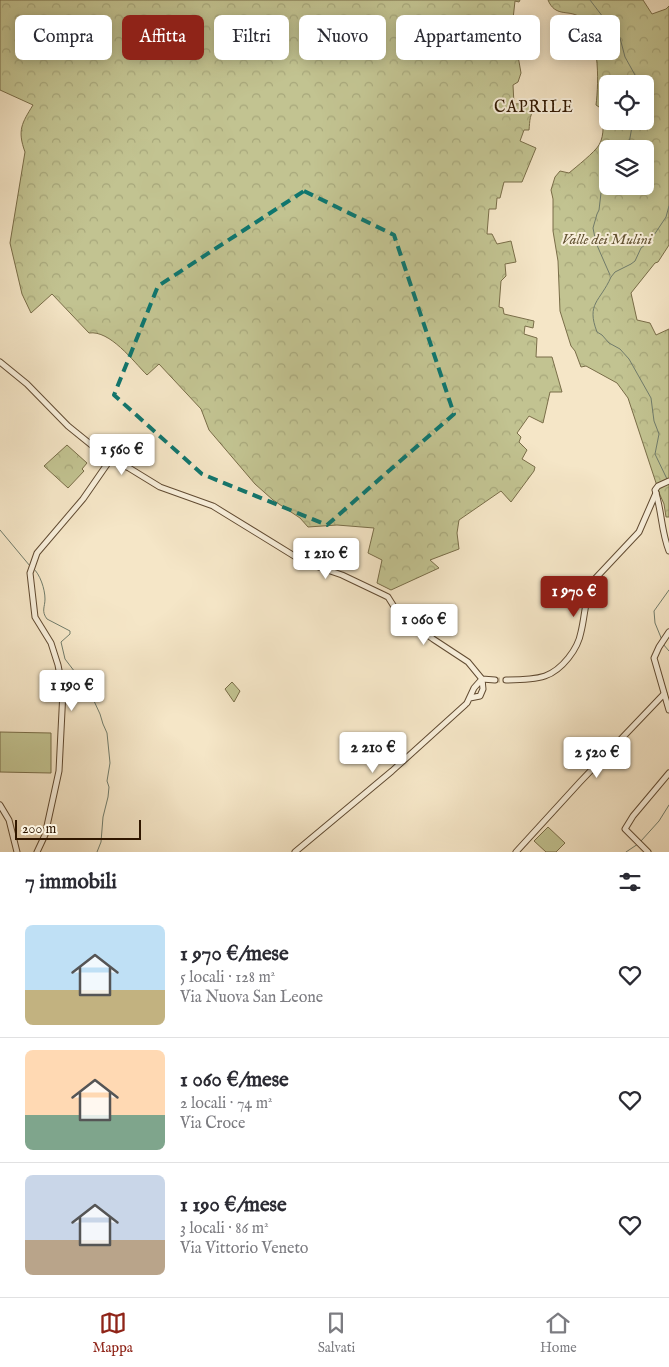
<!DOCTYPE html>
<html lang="it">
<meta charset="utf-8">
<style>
:root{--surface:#fff;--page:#f2f2f3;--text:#2b2b33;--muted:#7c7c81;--line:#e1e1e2;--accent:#8f2418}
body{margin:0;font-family:"IM FELL English",serif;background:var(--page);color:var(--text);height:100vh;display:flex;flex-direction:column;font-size:19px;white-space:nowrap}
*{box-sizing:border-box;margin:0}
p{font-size:16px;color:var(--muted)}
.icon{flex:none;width:28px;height:28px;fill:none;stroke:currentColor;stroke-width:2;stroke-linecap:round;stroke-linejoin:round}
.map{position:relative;height:852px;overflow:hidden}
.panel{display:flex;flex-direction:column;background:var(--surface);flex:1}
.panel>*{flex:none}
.hud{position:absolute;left:15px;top:15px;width:640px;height:45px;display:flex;gap:10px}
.buttons{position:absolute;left:599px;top:75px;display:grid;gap:10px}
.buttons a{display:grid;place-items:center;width:55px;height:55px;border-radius:8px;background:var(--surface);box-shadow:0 2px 12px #0003;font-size:25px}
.scale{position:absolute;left:15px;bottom:12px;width:126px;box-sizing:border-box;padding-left:5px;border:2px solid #301700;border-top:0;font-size:14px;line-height:18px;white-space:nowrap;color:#301700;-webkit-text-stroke:4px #f8efdb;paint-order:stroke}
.price{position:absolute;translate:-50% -42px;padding:0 11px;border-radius:5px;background:#fff;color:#222;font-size:16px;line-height:32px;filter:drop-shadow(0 1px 2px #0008)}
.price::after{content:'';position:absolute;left:50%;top:30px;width:15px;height:11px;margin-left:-8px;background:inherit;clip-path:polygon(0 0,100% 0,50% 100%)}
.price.active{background:var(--accent);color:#fff}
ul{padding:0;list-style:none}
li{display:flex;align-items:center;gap:15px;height:125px;padding:0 25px}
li+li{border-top:1px solid var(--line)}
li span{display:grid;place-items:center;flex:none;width:140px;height:100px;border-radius:8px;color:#555}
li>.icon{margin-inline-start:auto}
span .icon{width:60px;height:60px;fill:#fffc;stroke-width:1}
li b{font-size:21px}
h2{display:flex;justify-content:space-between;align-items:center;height:60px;padding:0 25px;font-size:21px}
.chip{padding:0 18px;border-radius:8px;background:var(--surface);box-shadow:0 2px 12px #0003;font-size:18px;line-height:45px}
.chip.active{background:var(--accent);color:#fff}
.tabs{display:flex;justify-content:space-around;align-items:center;height:70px;border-top:1px solid var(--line);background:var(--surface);font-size:14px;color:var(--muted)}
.tabs a{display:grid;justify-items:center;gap:2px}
.tabs .active{color:var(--accent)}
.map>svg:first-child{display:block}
.forest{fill:url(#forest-crowns);stroke:#796d48;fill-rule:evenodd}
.pitch{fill:#c2c391;stroke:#796d48}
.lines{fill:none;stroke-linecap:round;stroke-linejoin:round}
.stream{stroke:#717c6b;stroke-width:1}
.tertiary-tunnel{stroke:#cebd9f;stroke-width:5;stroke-dasharray:5 2.5;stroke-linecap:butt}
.tertiary-casing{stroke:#614b32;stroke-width:7}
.tertiary{stroke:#f8efdb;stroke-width:5}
.marked{fill:none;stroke:#0f766e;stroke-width:4;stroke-dasharray:10 6;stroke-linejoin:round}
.labels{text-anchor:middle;stroke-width:4;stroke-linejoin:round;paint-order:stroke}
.park-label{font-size:15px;font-style:italic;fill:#635333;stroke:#f8efdb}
.neighbourhood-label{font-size:16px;letter-spacing:1px;fill:#301700;stroke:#f8efdb}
</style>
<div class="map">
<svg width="669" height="852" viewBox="0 0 669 852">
<defs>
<pattern id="forest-crowns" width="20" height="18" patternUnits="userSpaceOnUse" patternTransform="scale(1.25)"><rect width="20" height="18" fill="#c2c391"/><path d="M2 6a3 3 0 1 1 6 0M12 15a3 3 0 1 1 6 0" fill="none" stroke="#a7a77b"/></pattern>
</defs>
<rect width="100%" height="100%" fill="#f5e6c7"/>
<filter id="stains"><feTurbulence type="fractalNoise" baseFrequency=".004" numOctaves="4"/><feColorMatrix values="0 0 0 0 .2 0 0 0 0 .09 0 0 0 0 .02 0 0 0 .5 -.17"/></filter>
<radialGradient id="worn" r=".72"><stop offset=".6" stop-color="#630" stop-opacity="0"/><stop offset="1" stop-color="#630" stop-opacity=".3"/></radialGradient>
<!-- forest -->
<g class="forest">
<path d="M0,0h520l-1,2 -4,-1 -2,18 15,1 1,12 -4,6 1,17 -8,1 3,17 -3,9 -5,3 1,19 25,-1 -2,5c-8,5 -7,13 -8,22h-5l-4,11 16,7 -14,34h-18l-4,16h-3l-1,11h-7l-2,25h5l5,10 14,-3 5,21 -11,2 1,12 -5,5 -2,26 4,1 1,6 30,7 -1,7 -8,-2 -1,8 13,4 -1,19h16l10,35h-12l-7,31 -14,-7 -12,17 4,4 -2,5 8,8 -5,9 13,8 -1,4 -23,31 -10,-11 -42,29 -2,13 2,16 -29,11 9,8 -48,22 -14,-7 5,-23 -14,-7 6,-25 -37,-3 -29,2 -8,-9 -27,-18 -18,-16 -46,-54 -8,-21 -42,-45 -12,11c-14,-14 -37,-45 -58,-42l-37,-39 -21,19 -9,-19 -12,-51 15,-91c-8,-22 -3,-29 8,-47l-33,-15z"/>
<path d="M548,0h95l9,14 14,-5 3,-3v239l-11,17 -3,1 -24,30 6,27 13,3 6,12 13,-6v188h-3l-2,-13 -4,-9 -32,-97 -11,-15 -31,-17 -5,1 -6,-16 -4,-5 -11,-35 -2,-50 -5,-30v-32l-2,-9 4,-13 5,-6 9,2c7,-6 26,-21 30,-28 6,-10 4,-25 3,-36l-6,-4c3,-23 4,-76 -18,-89 -10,-6 -23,1 -30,-16zM608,84h37v37h-37zM608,149h37v37h-37z"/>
<polygon points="67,445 87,463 82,469 84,471 68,488 44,466"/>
<polygon points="232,682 240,691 234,702 225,689"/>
</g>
<!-- pitch -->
<g class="pitch">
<polygon points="0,732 51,733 51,773 0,772"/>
<polygon points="548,827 565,843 556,852 546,852 534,841"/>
</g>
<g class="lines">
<!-- stream -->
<g class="stream">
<polyline points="590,0 603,17 614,27 620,38 625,57 640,84"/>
<polyline points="628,149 633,121"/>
<polyline points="608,175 601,193 599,210 597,214 593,228 596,243 610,275"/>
<path d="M667,479l-12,-25 4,-20 -5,-13 -3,-23 -22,-39 -9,-10 -11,-6 -7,-8 -5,-3c-11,-29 3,-30 14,-55l4,-5 16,-8 4,-3 6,-13 9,-7 16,-24 3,-11"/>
<polyline points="0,530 30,566"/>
<path d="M33,568c7,6 12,21 12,31 0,8 -4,12 2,20l23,12v3l-9,8 4,17 13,17 16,25 6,13 3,10 4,9 3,30 -3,18 2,6 -1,10 -5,20 -2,25 -4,10"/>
<polyline points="662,640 655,623 654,611 669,590"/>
<polyline points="663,644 669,651"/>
<polyline points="641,841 659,821 669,805"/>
<polyline points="626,852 638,844"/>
</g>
<!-- tertiary-tunnel -->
<polyline class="tertiary-tunnel" points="495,680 506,680"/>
<defs>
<g id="tertiary">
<polyline points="0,362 27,384 68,426 110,460 129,468 160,487 213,506 304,562 342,575 384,595 388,597 398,613 433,639 468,662 482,679 495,680"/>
<path d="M669,481l-11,5 -3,4c7,21 6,41 14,61"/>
<polyline points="669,632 659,647 654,658 669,710"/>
<path d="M506,680c12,0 27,0 39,-4 17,-6 33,-27 36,-44 4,-16 4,-34 11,-50l47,-50 17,-39"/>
<polyline points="467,703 474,688 482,679 483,689 480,696 470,698"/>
<polyline points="0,805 9,820 17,852"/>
<polyline points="37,852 45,835 59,771 63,691 58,665 51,643 35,617 30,573 37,553 83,499 110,460"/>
<polyline points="295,852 392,771 465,705"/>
<polyline points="516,852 580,782 664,694"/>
<polyline points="648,852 625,829 633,816 669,773"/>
</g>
</defs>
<!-- tertiary casing -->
<use href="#tertiary" class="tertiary-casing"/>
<!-- tertiary -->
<use href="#tertiary" class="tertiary"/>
</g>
<!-- marked area -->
<path class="marked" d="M304,191l90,44 60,179 -127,111 -125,-51 -88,-79 44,-109z"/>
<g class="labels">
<!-- park labels -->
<g class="park-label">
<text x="607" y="244">Valle dei Mulini</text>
</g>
<!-- neighbourhood labels -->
<g class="neighbourhood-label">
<text x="534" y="112">CAPRILE</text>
</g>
</g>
<rect width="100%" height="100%" filter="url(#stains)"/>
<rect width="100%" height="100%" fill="url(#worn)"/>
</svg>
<div class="buttons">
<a><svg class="icon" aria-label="locate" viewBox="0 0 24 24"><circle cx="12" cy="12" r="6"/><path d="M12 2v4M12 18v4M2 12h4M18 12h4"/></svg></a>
<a><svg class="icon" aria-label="layers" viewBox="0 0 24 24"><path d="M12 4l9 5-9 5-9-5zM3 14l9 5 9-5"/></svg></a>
</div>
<div class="scale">200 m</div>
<b class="price" style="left:122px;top:476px">1 560 €</b>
<b class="price" style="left:326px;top:580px">1 210 €</b>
<b class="price active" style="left:574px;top:618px">1 970 €</b>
<b class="price" style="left:424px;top:646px">1 060 €</b>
<b class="price" style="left:72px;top:712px">1 190 €</b>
<b class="price" style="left:373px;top:774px">2 210 €</b>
<b class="price" style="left:597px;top:779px">2 520 €</b>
<div class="hud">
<a class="chip">Compra</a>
<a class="chip active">Affitta</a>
<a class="chip">Filtri</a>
<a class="chip">Nuovo</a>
<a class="chip">Appartamento</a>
<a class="chip">Casa</a>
</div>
</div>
<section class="panel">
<h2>7 immobili<svg class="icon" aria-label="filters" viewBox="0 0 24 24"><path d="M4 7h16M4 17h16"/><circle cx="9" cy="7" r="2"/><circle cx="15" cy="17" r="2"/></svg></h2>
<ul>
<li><span style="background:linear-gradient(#bfe0f5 65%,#c2b280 0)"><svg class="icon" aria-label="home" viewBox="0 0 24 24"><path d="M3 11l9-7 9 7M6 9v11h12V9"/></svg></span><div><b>1 970 €/mese</b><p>5 locali · 128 m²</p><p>Via Nuova San Leone</p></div><svg class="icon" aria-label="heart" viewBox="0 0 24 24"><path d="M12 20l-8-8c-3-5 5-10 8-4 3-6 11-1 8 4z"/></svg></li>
<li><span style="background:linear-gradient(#ffd9b3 65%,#7fa58c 0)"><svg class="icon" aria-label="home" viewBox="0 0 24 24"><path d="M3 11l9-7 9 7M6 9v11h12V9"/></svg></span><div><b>1 060 €/mese</b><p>2 locali · 74 m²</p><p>Via Croce</p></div><svg class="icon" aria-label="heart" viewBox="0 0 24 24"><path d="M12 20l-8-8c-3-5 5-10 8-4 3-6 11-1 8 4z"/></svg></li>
<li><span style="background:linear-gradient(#c9d6e8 65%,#b9a48a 0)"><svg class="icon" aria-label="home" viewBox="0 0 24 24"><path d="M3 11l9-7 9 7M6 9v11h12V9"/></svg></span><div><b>1 190 €/mese</b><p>3 locali · 86 m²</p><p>Via Vittorio Veneto</p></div><svg class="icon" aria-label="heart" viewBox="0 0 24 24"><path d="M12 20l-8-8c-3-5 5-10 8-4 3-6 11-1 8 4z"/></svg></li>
</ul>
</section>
<nav class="tabs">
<a class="active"><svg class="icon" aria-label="map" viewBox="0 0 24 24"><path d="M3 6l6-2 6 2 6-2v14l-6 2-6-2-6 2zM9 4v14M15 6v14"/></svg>Mappa</a>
<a><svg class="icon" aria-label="saved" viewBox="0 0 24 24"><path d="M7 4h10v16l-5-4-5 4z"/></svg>Salvati</a>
<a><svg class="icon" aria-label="home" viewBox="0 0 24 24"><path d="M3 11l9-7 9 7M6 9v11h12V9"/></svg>Home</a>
</nav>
